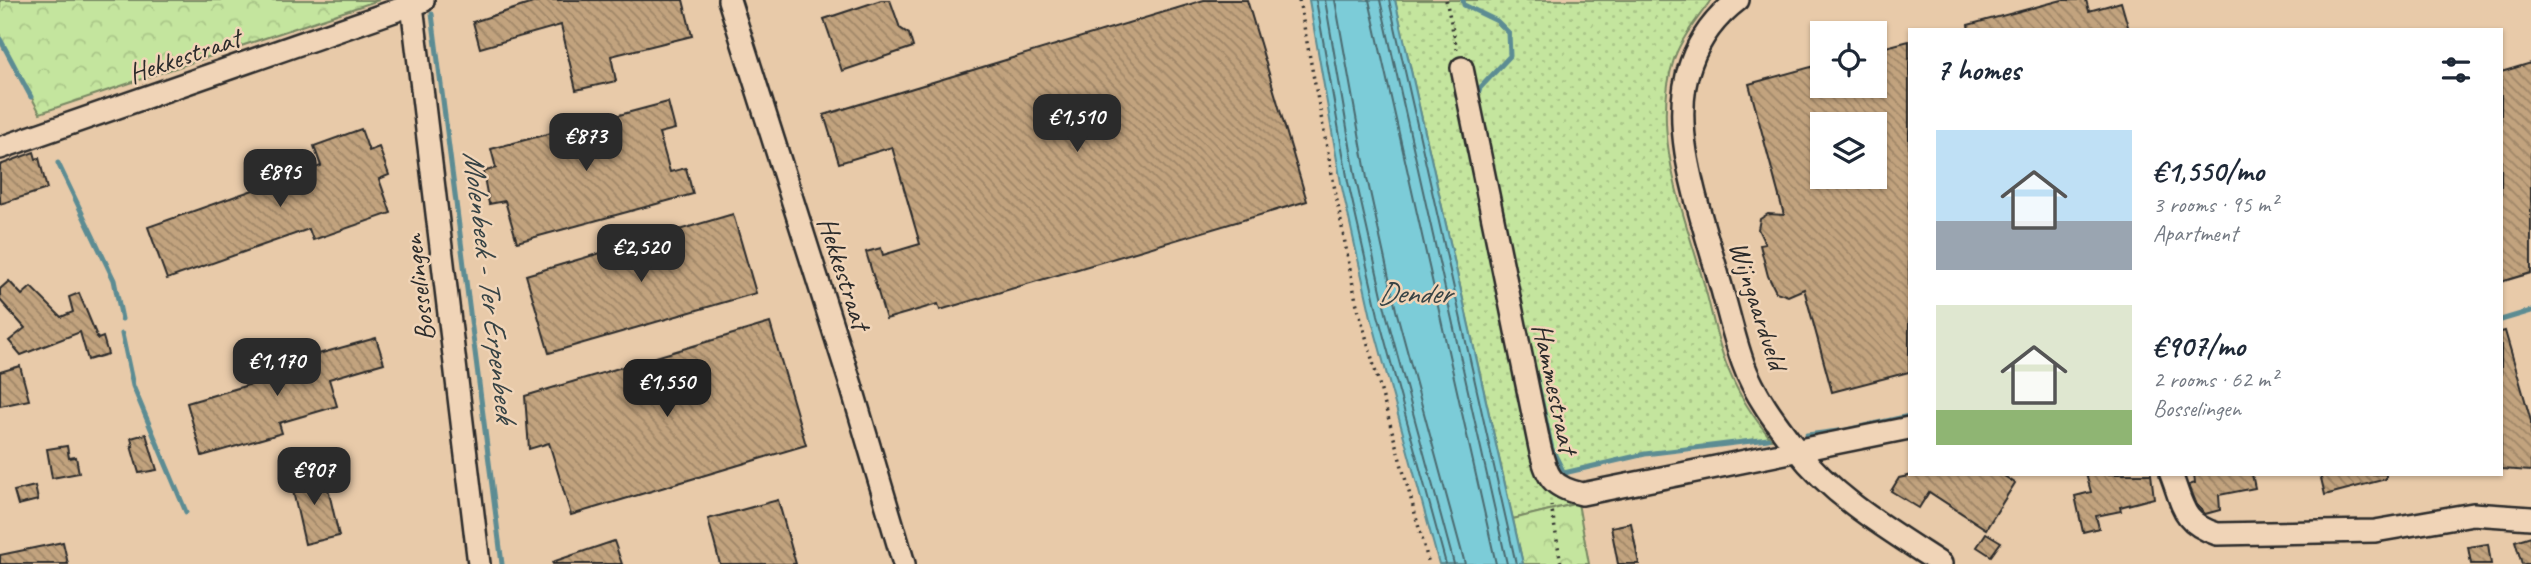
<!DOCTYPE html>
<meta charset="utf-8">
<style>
:root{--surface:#fff;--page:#f2f2f3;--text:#1f2937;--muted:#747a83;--accent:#2b2b2b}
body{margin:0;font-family:Caveat,sans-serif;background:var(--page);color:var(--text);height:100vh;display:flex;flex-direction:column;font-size:26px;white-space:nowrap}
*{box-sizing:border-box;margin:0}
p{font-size:23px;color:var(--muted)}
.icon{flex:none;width:38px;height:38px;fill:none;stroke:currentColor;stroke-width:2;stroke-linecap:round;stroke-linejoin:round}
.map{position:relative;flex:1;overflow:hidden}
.panel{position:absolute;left:1908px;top:28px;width:595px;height:448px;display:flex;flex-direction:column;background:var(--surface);border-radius:0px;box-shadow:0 2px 5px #0004}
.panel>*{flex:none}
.tools{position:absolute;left:1810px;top:21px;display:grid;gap:14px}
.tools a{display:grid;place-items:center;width:77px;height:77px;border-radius:0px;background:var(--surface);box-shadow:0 2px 5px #0004;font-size:35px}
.price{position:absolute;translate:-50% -60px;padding:0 16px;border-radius:14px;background:var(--accent);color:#fff;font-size:23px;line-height:46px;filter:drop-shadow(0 2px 4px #0008)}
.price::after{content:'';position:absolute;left:50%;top:42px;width:21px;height:16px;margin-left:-10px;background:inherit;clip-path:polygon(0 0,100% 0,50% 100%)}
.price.active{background:#222;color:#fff}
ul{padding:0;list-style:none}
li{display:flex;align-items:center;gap:21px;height:175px;padding:0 28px}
li span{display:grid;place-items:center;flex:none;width:196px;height:140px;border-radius:0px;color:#555}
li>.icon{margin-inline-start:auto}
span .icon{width:84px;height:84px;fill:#fffc;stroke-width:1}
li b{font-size:30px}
h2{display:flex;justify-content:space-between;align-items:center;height:84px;padding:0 28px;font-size:30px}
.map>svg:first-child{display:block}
.grass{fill:url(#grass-dots);stroke:#788864;stroke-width:2}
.forest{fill:url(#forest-crowns);stroke:#788864;stroke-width:2}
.water{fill:#7cccd8;stroke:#5c8c93;stroke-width:2}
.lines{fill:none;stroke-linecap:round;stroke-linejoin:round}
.shore{stroke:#4b6b70;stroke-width:2}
.stream{stroke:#5c8c93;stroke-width:5}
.building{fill:url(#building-back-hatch);stroke:#2b2b2b;stroke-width:2;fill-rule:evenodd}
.minor-casing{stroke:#2b2b2b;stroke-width:26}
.path{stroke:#2b2b2b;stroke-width:3.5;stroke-dasharray:2 5;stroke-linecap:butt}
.minor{stroke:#f0d4b7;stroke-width:21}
.labels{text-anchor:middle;stroke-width:5;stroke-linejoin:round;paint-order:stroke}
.street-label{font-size:28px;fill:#2b2b2b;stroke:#f0d4b7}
.water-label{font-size:30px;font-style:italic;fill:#374345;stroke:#f0d4b7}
</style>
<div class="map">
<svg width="2531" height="564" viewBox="0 0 2531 564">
<defs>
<pattern id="grass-dots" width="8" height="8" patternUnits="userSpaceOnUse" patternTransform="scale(1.75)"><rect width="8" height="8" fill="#c4e59e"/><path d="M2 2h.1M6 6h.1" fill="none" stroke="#a9c588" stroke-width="1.8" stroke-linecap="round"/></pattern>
<pattern id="forest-crowns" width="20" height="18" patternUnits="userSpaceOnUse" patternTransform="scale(1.75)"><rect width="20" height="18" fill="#c4e59e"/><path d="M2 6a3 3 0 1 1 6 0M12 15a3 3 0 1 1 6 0" fill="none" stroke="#a9c588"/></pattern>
<pattern id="building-back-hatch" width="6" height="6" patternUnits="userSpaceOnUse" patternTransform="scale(1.75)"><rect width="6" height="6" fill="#c2a37e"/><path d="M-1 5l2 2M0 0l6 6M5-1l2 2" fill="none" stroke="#9e8567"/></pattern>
</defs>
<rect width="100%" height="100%" fill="#e8caa9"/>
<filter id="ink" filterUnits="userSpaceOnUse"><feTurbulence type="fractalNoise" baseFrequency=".0143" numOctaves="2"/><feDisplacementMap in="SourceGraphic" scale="14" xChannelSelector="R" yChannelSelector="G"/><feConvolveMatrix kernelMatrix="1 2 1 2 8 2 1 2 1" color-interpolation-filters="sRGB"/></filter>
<g filter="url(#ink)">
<!-- grass -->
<path class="grass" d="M1395,0h316c-13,18 -29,37 -37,59 -24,73 10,154 30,225 8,28 13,60 25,87 10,25 25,47 42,68l-126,15 -80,19 13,30 -65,16z"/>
<!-- forest -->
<g class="forest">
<polygon points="0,0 379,0 40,113 0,39"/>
<polygon points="1578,503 1589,564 1523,564 1513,519"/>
</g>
<!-- water -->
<polygon class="water" points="1309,0 1395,0 1523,564 1439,564 1371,317 1341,183"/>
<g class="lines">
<!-- shore -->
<g class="shore">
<polyline points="1316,0 1348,182 1378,315 1446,564"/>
<polyline points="1325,0 1356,180 1386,313 1454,564"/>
<polyline points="1335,0 1367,178 1396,310 1465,564"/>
<polyline points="1369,0 1496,564"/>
<polyline points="1380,0 1507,564"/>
<polyline points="1389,0 1516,564"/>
</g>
<!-- stream -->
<g class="stream">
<polyline points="1463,0 1464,5 1497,21 1509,33 1510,56 1480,88 1476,99"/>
<polyline points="432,14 502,564"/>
<polyline points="0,39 31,97"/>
<polyline points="58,163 114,280 122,319"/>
<polyline points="2501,320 2531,311"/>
<polyline points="122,334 133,386 186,512"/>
<polyline points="1536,375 1552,449 1564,473 1645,454 1768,439"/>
<polyline points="1807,435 1846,430 1909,416"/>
</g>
</g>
<!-- building -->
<g class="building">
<polygon points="542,0 683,0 692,36 611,56 616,81 576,90 561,25 480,48 473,22"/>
<polygon points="881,0 890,0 900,28 909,34 913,47 842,71 824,19"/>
<polygon points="1204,0 1247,0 1307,201 940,310 938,304 886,319 866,252 881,248 883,255 920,244 892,147 839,163 824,115"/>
<polygon points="2062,0 2086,0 2089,11 2121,2 2129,30 1969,30 1968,25"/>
<path d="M1909,41v331l-77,20 -28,-103 -16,7 -12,-4 -8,-16 -8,-31 5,-1 -7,-15 2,-10 8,-5 16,1 -35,-131 73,-20v22h52v-36zM1822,124h52v53h-52z"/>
<polygon points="2531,63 2531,273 2501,282 2501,72"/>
<polygon points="668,102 675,129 659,133 670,172 686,168 693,194 517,242 505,201 489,204 483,172 496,168 491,149"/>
<polygon points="361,129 369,151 379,147 389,175 379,179 391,213 313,240 309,229 167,279 148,227 321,166 314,146"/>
<polygon points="34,152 36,159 39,158 47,189 0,204 0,165"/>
<polygon points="733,214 756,293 549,353 526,275"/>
<polygon points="9,281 22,295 31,287 61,317 73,312 69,297 79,293 98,339 103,337 108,354 88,360 80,332 21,355 9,341 25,328 0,300 0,289"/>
<polygon points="770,323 806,445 571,515 549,443 529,449 525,396"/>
<polygon points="2505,331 2531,421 2531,471 2501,469 2501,332"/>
<polygon points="376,338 384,363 329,379 337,406 279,423 282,433 202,456 187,403 289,373 286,363"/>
<polygon points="20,366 29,400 0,406 0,372"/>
<polygon points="146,434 157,470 139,473 131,446 133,446 131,438"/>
<polygon points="67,446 69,458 76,457 79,473 52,478 47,449"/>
<polygon points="324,471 339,536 305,544 290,478"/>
<polygon points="1917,474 2001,474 2015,483 1986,529 1929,492 1919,508 1891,491 1899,478"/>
<polygon points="2086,474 2151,474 2154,498 2120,507 2121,511 2096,516 2099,528 2083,532 2075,496 2091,492"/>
<polygon points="2194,474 2252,474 2255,488 2219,495 2220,510 2205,514 2197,505 2189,485 2195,483"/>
<polygon points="2320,474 2386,474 2386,479 2325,495"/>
<polygon points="35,486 38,500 18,505 14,491"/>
<polygon points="778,500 796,564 720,564 708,519"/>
<polygon points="1631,523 1639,564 1618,564 1611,527"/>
<polygon points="1986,533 2001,542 1991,556 1977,547"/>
<polygon points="2531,536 2531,564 2522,564 2515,541"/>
<polygon points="614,541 622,564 553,564 552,562"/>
<polygon points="63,542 68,564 0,564 0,555"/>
<polygon points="2488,544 2491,564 2471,564 2468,547"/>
</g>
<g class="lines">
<defs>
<g id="minor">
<polyline points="729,0 851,385 904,564"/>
<path d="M1738,0c-21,16 -38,38 -47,63 -24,63 10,151 27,213 9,29 15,59 25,87 11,31 33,60 53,86 38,49 93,81 145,115"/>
<polyline points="412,5 479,564"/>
<path d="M1462,68l78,380c7,29 11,39 42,46l327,-66"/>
<polyline points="0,148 423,1"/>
<path d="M2171,474c12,31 11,49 46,60l158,-3 98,-17 58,4"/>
</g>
</defs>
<!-- minor casing -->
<use href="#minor" class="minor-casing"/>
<!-- path -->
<g class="path">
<polyline points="1299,0 1356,301 1429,564"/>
<polyline points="1446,0 1457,49"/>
<polyline points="1551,505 1561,564"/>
</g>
<!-- minor -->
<use href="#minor" class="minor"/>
</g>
</g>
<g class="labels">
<!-- street labels -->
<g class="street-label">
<text transform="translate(184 55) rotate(-19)" y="10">Hekkestraat</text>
<text transform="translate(845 273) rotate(72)" y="10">Hekkestraat</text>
<text transform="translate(418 288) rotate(-97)" y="10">Bosselingen</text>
<text transform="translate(1759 305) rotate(72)" y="10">Wijngaardveld</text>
<text transform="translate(1556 388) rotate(78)" y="10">Hammestraat</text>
</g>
<!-- water labels -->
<g class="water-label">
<text transform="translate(490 286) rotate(83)" y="10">Molenbeek - Ter Erpenbeek</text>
<text x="1414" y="303">Dender</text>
</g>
</g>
</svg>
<div class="tools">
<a><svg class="icon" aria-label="locate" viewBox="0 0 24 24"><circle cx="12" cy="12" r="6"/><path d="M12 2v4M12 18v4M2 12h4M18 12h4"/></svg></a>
<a><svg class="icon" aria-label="layers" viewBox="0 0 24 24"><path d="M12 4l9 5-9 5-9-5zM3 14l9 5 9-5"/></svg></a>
</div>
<b class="price" style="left:1077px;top:154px">€1,510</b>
<b class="price" style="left:586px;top:173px">€873</b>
<b class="price" style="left:280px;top:209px">€895</b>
<b class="price" style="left:641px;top:284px">€2,520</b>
<b class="price" style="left:277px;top:398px">€1,170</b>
<b class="price active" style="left:667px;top:419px">€1,550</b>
<b class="price" style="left:314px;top:507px">€907</b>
<section class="panel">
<h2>7 homes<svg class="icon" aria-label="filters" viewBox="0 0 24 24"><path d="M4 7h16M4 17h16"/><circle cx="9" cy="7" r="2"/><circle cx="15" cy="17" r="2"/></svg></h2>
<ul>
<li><span style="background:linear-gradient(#bfe0f5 65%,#9aa5b1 0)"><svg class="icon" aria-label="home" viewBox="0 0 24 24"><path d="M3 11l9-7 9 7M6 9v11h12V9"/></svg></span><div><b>€1,550/mo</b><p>3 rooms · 95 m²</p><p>Apartment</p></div></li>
<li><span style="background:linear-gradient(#dfe7d0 75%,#8fb573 0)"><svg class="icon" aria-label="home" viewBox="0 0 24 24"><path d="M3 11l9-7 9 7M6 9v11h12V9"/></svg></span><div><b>€907/mo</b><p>2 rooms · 62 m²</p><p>Bosselingen</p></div></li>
</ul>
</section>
</div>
